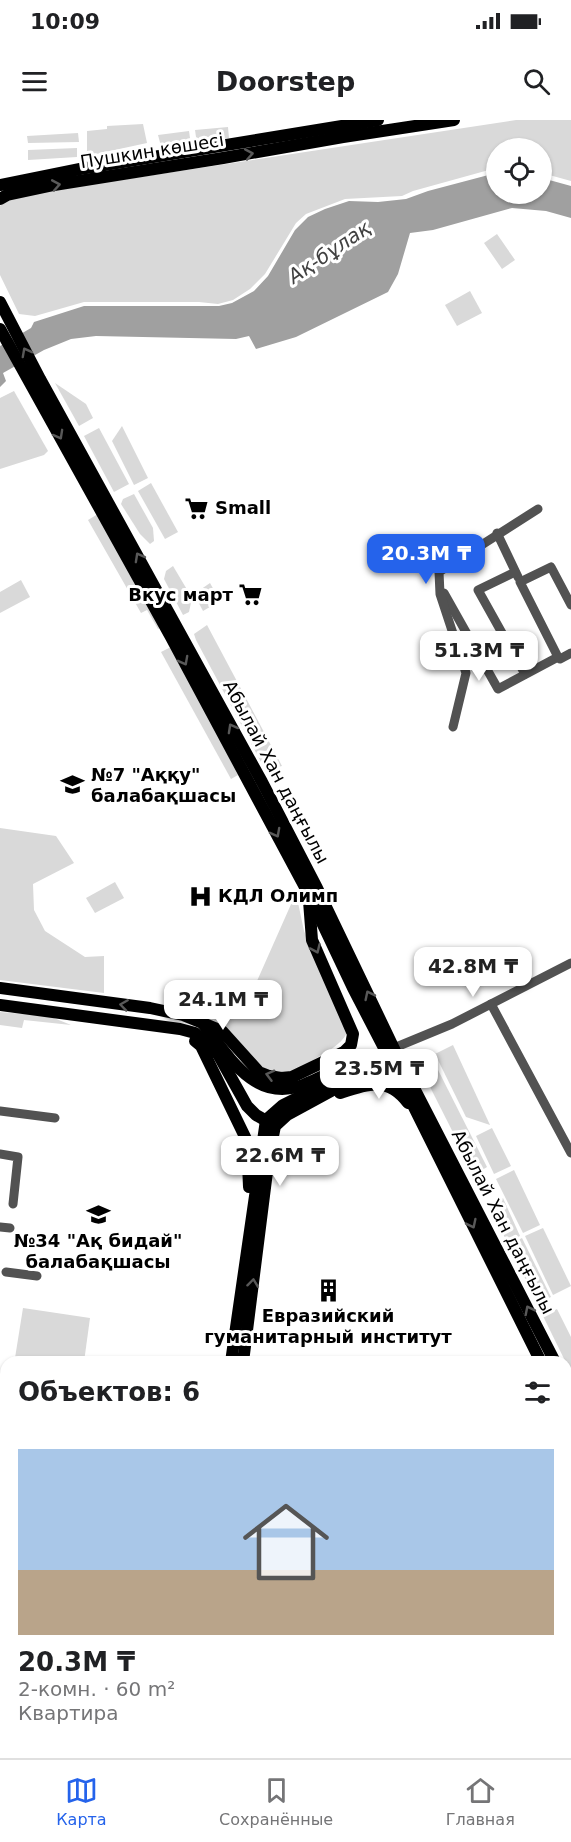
<!DOCTYPE html>
<html lang="ru">
<meta charset="utf-8">
<style>
:root{--surface:#fff;--page:#f2f2f2;--text:#202124;--muted:#757577;--line:#e0e0e0;--accent:#2563eb}
body{margin:0;font-family:"DejaVu Sans",sans-serif;background:var(--page);color:var(--text);height:100vh;display:flex;flex-direction:column;font-size:22px;white-space:nowrap}
*{box-sizing:border-box;margin:0}
p{font-size:20px;color:var(--muted)}
.icon{flex:none;width:33px;height:33px;fill:none;stroke:currentColor;stroke-width:2;stroke-linecap:round;stroke-linejoin:round}
.map{position:relative;flex:1;overflow:hidden}
.drawer{position:absolute;left:0px;top:1236px;width:572px;height:402px;display:flex;flex-direction:column;background:var(--surface);border-radius:18px 18px 0 0;box-shadow:0 2px 4px #0004}
.drawer>*{flex:none}
.buttons{position:absolute;left:486px;top:18px;display:grid;gap:12px}
.buttons a{display:grid;place-items:center;width:66px;height:66px;border-radius:50%;background:var(--surface);box-shadow:0 2px 4px #0004;font-size:30px}
.price{position:absolute;translate:-50% -51px;padding:0 14px;border-radius:12px;background:#fff;color:#222;font-size:20px;line-height:39px;filter:drop-shadow(0 2px 3px #0008)}
.price::after{content:'';position:absolute;left:50%;top:36px;width:18px;height:14px;margin-left:-9px;background:inherit;clip-path:polygon(0 0,100% 0,50% 100%)}
.price.current{background:var(--accent);color:#fff}
ul{padding:0;list-style:none}
li{display:grid;align-content:center;gap:12px;height:318px;padding:0 18px}
li span{display:grid;place-items:center;height:186px;border-radius:0px;color:#555}
li>.icon{margin-inline-start:auto}
span .icon{width:108px;height:108px;fill:#fffc;stroke-width:1}
li b{font-size:26px}
h2{display:flex;justify-content:space-between;align-items:center;height:72px;padding:0 18px;font-size:26px}
.status{display:flex;justify-content:space-between;align-items:center;height:42px;padding:0 30px;background:var(--surface);direction:ltr}
.status svg{height:16px;fill:currentColor}
header{display:flex;justify-content:space-between;align-items:center;height:78px;padding:0 18px;background:var(--surface);font-size:27px;font-weight:700}
.tabs{display:flex;justify-content:space-around;align-items:center;height:84px;border-top:2px solid var(--line);background:var(--surface);font-size:16px;color:var(--muted)}
.tabs a{display:grid;justify-items:center;gap:3px}
.tabs .current{color:var(--accent)}
.map>svg:first-child{display:block}
.green{fill:#d9d9d9}
.water{fill:#a0a0a0}
.lines{fill:none;stroke-linecap:round;stroke-linejoin:round}
.minor{stroke:#525252;stroke-width:9}
.major{stroke:#000;stroke-width:12}
.oneway{stroke:#595959}
.labels{text-anchor:middle;stroke-width:6;stroke-linejoin:round;paint-order:stroke}
.street-label{font-size:18px;fill:#000;stroke:#fff}
.poi-label{font-size:18px;font-weight:bold;fill:#000;stroke:#fff;text-anchor:start}
.water-label{font-size:20px;font-style:italic;fill:#414141;stroke:#fff}
</style>
<div class="status"><b>10:09</b><svg viewBox="0 0 49 12"><path d="M0 12V9h3v3zM5 12V6h3v6zM10 12V3h3v9zM15 12V0h3v12zM26 1h20v11H26zM47 4h2v5h-2z"/></svg></div>
<header><svg class="icon" aria-label="menu" viewBox="0 0 24 24"><path d="M4 6h16M4 12h16M4 18h16"/></svg>Doorstep<svg class="icon" aria-label="search" viewBox="0 0 24 24"><circle cx="10" cy="10" r="6"/><path d="M15 15l6 6"/></svg></header>
<div class="map">
<svg width="571" height="1638" viewBox="0 0 571 1638">
<rect width="100%" height="100%" fill="#fff"/>
<!-- green -->
<g class="green">
<polygon points="516,0 571,0 571,61 542,53 542,28 496,28 496,48 413,71 402,76 345,79 306,94 296,103 265,154 250,169 233,180 218,184 199,182 84,182 35,196 19,194 0,155 0,86 8,77"/>
<polygon points="143,4 147,23 87,36 87,11 107,9 107,6"/>
<polygon points="228,7 229,18 197,24 195,10"/>
<polygon points="189,11 191,25 162,30 158,15"/>
<polygon points="78,13 79,22 28,23 27,16"/>
<polygon points="77,28 77,37 28,40 28,30"/>
<polygon points="497,114 515,140 502,149 484,123"/>
<polygon points="470,171 482,193 457,206 445,185"/>
<polygon points="55,263 86,284 93,298 79,306"/>
<polygon points="14,271 48,331 44,335 0,349 0,278"/>
<polygon points="122,306 148,358 134,365 112,321"/>
<polygon points="99,308 129,364 114,372 84,316"/>
<polygon points="151,363 178,412 165,419 138,371"/>
<polygon points="134,374 153,408 154,421 150,424 140,414 121,384 123,379"/>
<polygon points="98,394 163,506 158,509 147,490 141,493 88,400"/>
<polygon points="173,446 192,478 189,492 183,495 164,459 166,451"/>
<polygon points="21,460 30,477 0,493 0,472"/>
<polygon points="210,463 220,481 203,491 194,474"/>
<polygon points="207,505 282,646 273,648 261,642 196,520 194,514"/>
<polygon points="173,526 238,655 231,659 161,532"/>
<polygon points="0,708 56,716 74,743 33,764 34,790 45,811 85,837 104,836 104,873 0,860"/>
<polygon points="115,762 124,778 95,793 86,778"/>
<path d="M296,773l8,38 43,102c-7,13 -20,18 -32,26 -7,5 -16,12 -25,14 -35,7 -64,-48 -81,-71l36,6z"/>
<polygon points="0,892 49,896 71,905 24,900 22,908 0,905"/>
<polygon points="453,925 490,1005 466,997 435,934"/>
<path d="M430,934l57,113c-5,4 -11,3 -16,1l-44,-87c-4,-11 -5,-19 3,-27z"/>
<polygon points="492,1008 511,1046 494,1054 476,1016"/>
<polygon points="514,1050 540,1105 523,1113 496,1059"/>
<polygon points="503,1078 520,1116 507,1122 492,1091"/>
<polygon points="543,1108 571,1166 553,1175 525,1116"/>
<polygon points="522,1118 551,1177 537,1183 509,1125"/>
<polygon points="23,1188 90,1198 84,1242 43,1242 15,1238"/>
<polygon points="557,1189 571,1217 571,1253 543,1196"/>
</g>
<!-- water -->
<polygon class="water" points="496,53 496,74 542,74 542,58 571,66 571,98 546,91 512,88 433,110 410,113 398,154 388,172 296,217 256,229 249,216 236,219 96,216 71,219 44,230 3,253 6,261 0,267 0,226 31,208 34,202 84,186 219,186 232,183 254,171 268,156 295,110 308,97 325,89 349,81 378,82 406,79 428,71"/>
<g class="lines">
<!-- minor -->
<g class="minor">
<polyline points="497,413 518,457"/>
<polyline points="515,452 478,470 525,554"/>
<polyline points="444,473 498,569 558,537 560,539 571,533"/>
<polyline points="558,537 520,462 551,447 571,485"/>
<polyline points="453,607 466,553 440,474 439,452 538,389"/>
<polyline points="491,884 571,1033"/>
<polyline points="389,930 452,904 571,843"/>
<polyline points="0,991 55,998"/>
<polyline points="0,1034 18,1037 13,1084"/>
<polyline points="0,1107 10,1108"/>
<polyline points="6,1152 37,1156"/>
<polyline points="0,1583 6,1584"/>
<polyline points="472,1632 475,1638"/>
<polyline points="514,1632 516,1638"/>
</g>
<!-- major -->
<g class="major">
<polyline points="0,65 80,49 378,0"/>
<polyline points="0,79 7,75 54,65 223,38 343,17 454,0"/>
<polyline points="0,182 40,259 262,662 317,768 397,935 555,1242"/>
<polyline points="0,209 171,517 307,771 353,868 396,951 541,1242"/>
<polyline points="0,868 150,888 183,895 222,911 259,952 269,956 281,958 292,957 344,932 351,925 353,914 312,820 309,781"/>
<polyline points="0,885 180,909 195,913 217,933"/>
<path d="M204,905c25,32 51,78 99,60 19,-7 32,-18 53,-17"/>
<polyline points="195,921 201,926 247,1021 249,1067"/>
<polyline points="214,927 247,986 256,995 272,1004"/>
<path d="M340,973c27,-9 48,-17 68,10"/>
<polyline points="266,1000 283,985 323,965"/>
<polyline points="231,1242 266,1000"/>
<polyline points="243,1242 269,1036 275,1006 287,995 390,939"/>
<polyline points="566,1263 571,1274"/>
<polyline points="566,1290 571,1301"/>
<polyline points="176,1638 177,1632"/>
<polyline points="189,1638 190,1632"/>
</g>
</g>
<!-- one-way arrows -->
<defs><path id="oneway-chevron" d="M-2-3.5L2.5 0L-2 3.5" fill="none" stroke-width="1.6" stroke-linecap="round" stroke-linejoin="round" transform="scale(1.5)"/></defs>
<g class="oneway">
<use href="#oneway-chevron" transform="translate(249 34) rotate(-10)"/>
<use href="#oneway-chevron" transform="translate(56 65) rotate(-10)"/>
<use href="#oneway-chevron" transform="translate(26 232) rotate(-118)"/>
<use href="#oneway-chevron" transform="translate(59 315) rotate(61)"/>
<use href="#oneway-chevron" transform="translate(139 437) rotate(-119)"/>
<use href="#oneway-chevron" transform="translate(184 541) rotate(62)"/>
<use href="#oneway-chevron" transform="translate(232 608) rotate(-119)"/>
<use href="#oneway-chevron" transform="translate(276 713) rotate(62)"/>
<use href="#oneway-chevron" transform="translate(316 829) rotate(66)"/>
<use href="#oneway-chevron" transform="translate(369 875) rotate(-116)"/>
<use href="#oneway-chevron" transform="translate(124 885) rotate(-172)"/>
<use href="#oneway-chevron" transform="translate(270 955) rotate(-165)"/>
<use href="#oneway-chevron" transform="translate(472 1104) rotate(64)"/>
<use href="#oneway-chevron" transform="translate(253 1163) rotate(-83)"/>
<use href="#oneway-chevron" transform="translate(529 1190) rotate(-117)"/>
</g>
<!-- icons -->
<defs>
<symbol id="supermarket-bare" viewBox="-9 -9 18 18"><path d="M-6-5.5h2.5l.6 2H6L4.5 2H-2.5L-4.4-4H-6ZM-1.5 3.2a1.3 1.3 0 1 0 .1 0ZM3 3.2a1.3 1.3 0 1 0 .1 0Z" fill="#000" stroke="#fff" stroke-width="2.5" paint-order="stroke"/></symbol>
<symbol id="school-bare" viewBox="-9 -9 18 18"><path d="M0-5L7-2L0 1L-7-2ZM-4 1L0 2.5L4 1V4Q0 6-4 4Z" fill="#000" stroke="#fff" stroke-width="2.5" paint-order="stroke"/></symbol>
<symbol id="hospital-bare" viewBox="-9 -9 18 18"><path d="M-5-5h3v3.5h4V-5h3V5h-3V1.5h-4V5h-3Z" fill="#000" stroke="#fff" stroke-width="2.5" paint-order="stroke"/></symbol>
<symbol id="building-bare" viewBox="-9 -9 18 18"><path d="M-4-6H4V6H1V3H-1V6H-4ZM-2.5-4.3h1.7v1.8h-1.7ZM.8-4.3h1.7v1.8H.8ZM-2.5-1h1.7V.8h-1.7ZM.8-1h1.7V.8H.8Z" fill="#000" stroke="#fff" stroke-width="2.5" paint-order="stroke"/></symbol>
</defs>
<g fill-rule="evenodd">
<use href="#supermarket-bare" x="180" y="372" width="33" height="33"/>
<use href="#supermarket-bare" x="234" y="458" width="33" height="33"/>
<use href="#school-bare" x="56" y="648" width="33" height="33"/>
<use href="#hospital-bare" x="184" y="760" width="33" height="33"/>
<use href="#school-bare" x="82" y="1078" width="33" height="33"/>
<use href="#building-bare" x="312" y="1154" width="33" height="33"/>
</g>
<g class="labels">
<!-- street labels -->
<g class="street-label">
<text transform="translate(152 31) rotate(-9)" y="6">Пушкин көшесі</text>
<text transform="translate(276 652) rotate(62)" y="6">Абылай Хан даңғылы</text>
<text transform="translate(503 1102) rotate(63)" y="6">Абылай Хан даңғылы</text>
</g>
<!-- poi labels -->
<g class="poi-label">
<text x="215" y="394">Small</text>
<text x="233" y="481" text-anchor="end">Вкус март</text>
<text x="91" y="661">№7 "Аққу"<tspan x="91" dy="21">балабақшасы</tspan></text>
<text x="218" y="782">КДЛ Олимп</text>
<text x="98" y="1127" text-anchor="middle">№34 "Ақ бидай"<tspan x="98" dy="21">балабақшасы</tspan></text>
<text x="328" y="1202" text-anchor="middle">Евразийский<tspan x="328" dy="21">гуманитарный институт</tspan></text>
</g>
<!-- water labels -->
<g class="water-label">
<text transform="translate(329 132) rotate(-34)" y="7">Ақ-бұлақ</text>
</g>
</g>
</svg>
<div class="buttons">
<a><svg class="icon" aria-label="locate" viewBox="0 0 24 24"><circle cx="12" cy="12" r="6"/><path d="M12 2v4M12 18v4M2 12h4M18 12h4"/></svg></a>
</div>
<b class="price current" style="left:426px;top:465px">20.3M ₸</b>
<b class="price" style="left:479px;top:562px">51.3M ₸</b>
<b class="price" style="left:473px;top:878px">42.8M ₸</b>
<b class="price" style="left:223px;top:911px">24.1M ₸</b>
<b class="price" style="left:379px;top:980px">23.5M ₸</b>
<b class="price" style="left:280px;top:1067px">22.6M ₸</b>
<section class="drawer">
<h2>Объектов: 6<svg class="icon" aria-label="filters" viewBox="0 0 24 24"><path d="M4 7h16M4 17h16"/><circle cx="9" cy="7" r="2"/><circle cx="15" cy="17" r="2"/></svg></h2>
<ul>
<li><span style="background:linear-gradient(#a9c7e8 65%,#b9a48a 0)"><svg class="icon" aria-label="home" viewBox="0 0 24 24"><path d="M3 11l9-7 9 7M6 9v11h12V9"/></svg></span><div><b>20.3M ₸</b><p>2-комн. · 60 m²</p><p>Квартира</p></div></li>
</ul>
</section>
</div>
<nav class="tabs">
<a class="current"><svg class="icon" aria-label="map" viewBox="0 0 24 24"><path d="M3 6l6-2 6 2 6-2v14l-6 2-6-2-6 2zM9 4v14M15 6v14"/></svg>Карта</a>
<a><svg class="icon" aria-label="saved" viewBox="0 0 24 24"><path d="M7 4h10v16l-5-4-5 4z"/></svg>Сохранённые</a>
<a><svg class="icon" aria-label="home" viewBox="0 0 24 24"><path d="M3 11l9-7 9 7M6 9v11h12V9"/></svg>Главная</a>
</nav>
